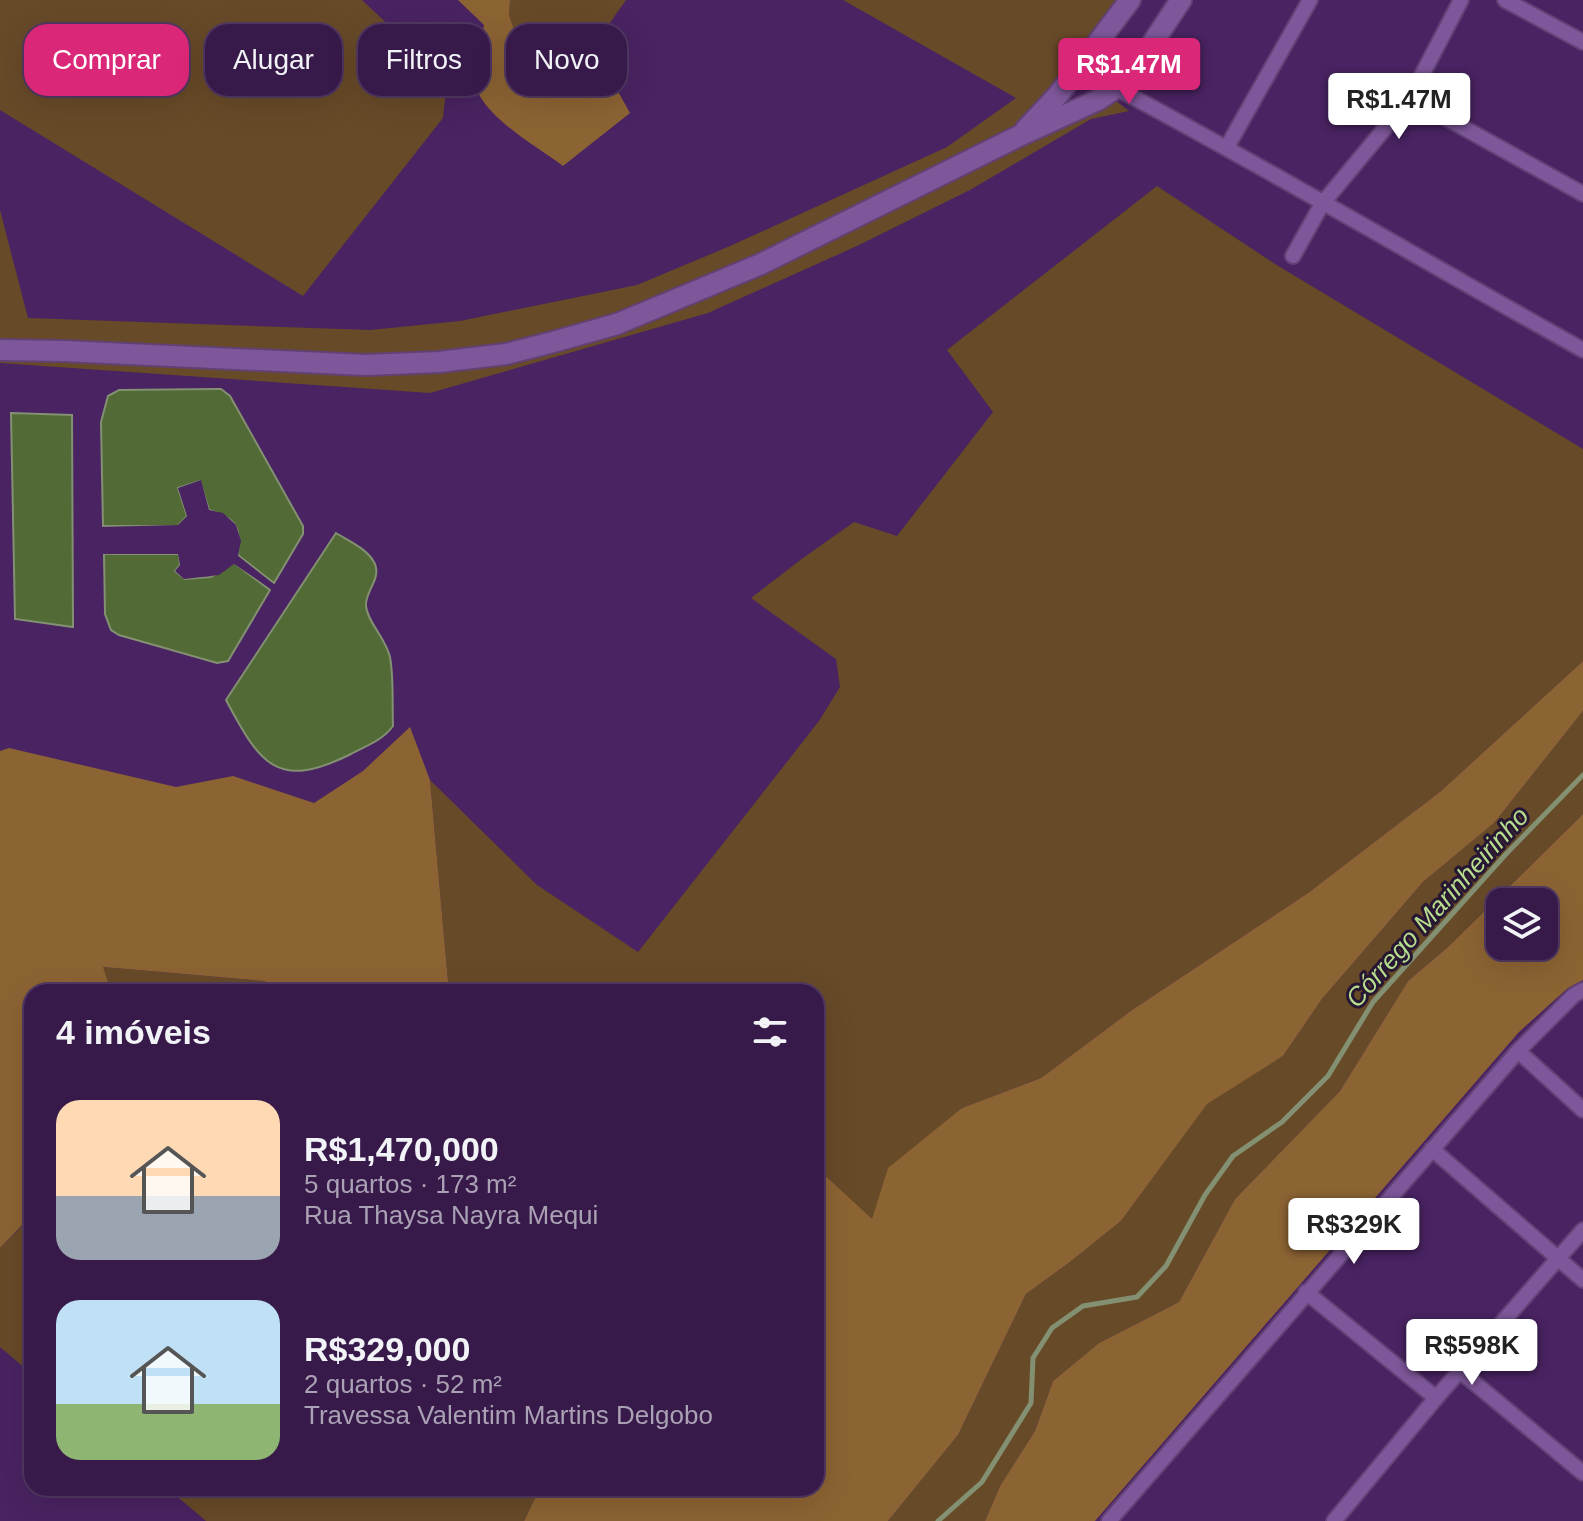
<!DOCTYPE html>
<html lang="pt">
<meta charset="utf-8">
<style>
:root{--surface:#371a4a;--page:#422754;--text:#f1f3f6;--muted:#aaa1b5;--line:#513862;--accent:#db2777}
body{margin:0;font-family:Arial,sans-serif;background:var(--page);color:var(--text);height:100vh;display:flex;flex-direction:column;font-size:30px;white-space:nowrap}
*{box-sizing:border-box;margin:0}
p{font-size:26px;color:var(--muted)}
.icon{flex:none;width:44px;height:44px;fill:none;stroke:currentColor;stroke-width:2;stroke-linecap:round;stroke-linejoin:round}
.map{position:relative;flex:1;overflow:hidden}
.sheet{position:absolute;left:24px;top:984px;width:800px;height:512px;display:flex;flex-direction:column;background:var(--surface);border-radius:24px;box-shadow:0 8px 32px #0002,0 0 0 2px var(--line)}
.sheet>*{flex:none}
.top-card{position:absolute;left:24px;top:24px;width:800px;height:72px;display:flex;gap:16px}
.controls{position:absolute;left:1486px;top:888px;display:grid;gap:16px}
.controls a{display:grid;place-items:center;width:72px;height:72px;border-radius:16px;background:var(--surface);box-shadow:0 8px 32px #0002,0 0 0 2px var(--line);font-size:40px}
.price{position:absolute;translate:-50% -68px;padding:0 18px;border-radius:8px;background:#fff;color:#222;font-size:26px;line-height:52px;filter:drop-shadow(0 2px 4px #0008)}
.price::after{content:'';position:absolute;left:50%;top:48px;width:24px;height:18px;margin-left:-12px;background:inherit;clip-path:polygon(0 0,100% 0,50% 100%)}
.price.selected{background:var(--accent);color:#fff}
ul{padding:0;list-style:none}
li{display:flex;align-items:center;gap:24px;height:200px;padding:0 32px}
li span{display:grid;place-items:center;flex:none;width:224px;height:160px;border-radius:24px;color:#555}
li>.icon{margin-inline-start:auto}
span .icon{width:96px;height:96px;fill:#fffc;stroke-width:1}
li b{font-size:34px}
h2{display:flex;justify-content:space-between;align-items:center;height:96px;padding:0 32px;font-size:34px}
.chip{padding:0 28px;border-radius:24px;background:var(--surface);box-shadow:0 8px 32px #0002,0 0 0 2px var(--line);font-size:28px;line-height:72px}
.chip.selected{background:var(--accent);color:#fff}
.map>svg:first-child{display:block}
.green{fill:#674a28}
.forest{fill:#8c6333;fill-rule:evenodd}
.water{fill:#526b36;stroke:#839072;stroke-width:2}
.pier{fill:#492362}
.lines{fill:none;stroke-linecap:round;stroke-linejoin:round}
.stream{stroke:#839072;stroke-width:5}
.minor-casing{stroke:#624175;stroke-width:18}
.secondary-casing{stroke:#624175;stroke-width:24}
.minor{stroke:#7e579a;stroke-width:14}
.secondary{stroke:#7e579a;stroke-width:20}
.labels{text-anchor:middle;stroke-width:6;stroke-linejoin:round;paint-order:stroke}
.water-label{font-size:26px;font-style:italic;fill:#b6dd8d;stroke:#271733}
</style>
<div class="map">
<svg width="1583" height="1521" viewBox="0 0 1583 1521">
<rect width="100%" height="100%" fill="#492362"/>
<!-- green -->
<g class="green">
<polygon points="0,0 362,0 447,80 443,118 303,296 0,110"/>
<polygon points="510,0 626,0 593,47 583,29 519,44 509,15"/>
<polygon points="843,0 1125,0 1029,121 754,260 614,319 501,347 413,358 0,345 0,210 28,318 370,330 460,321 637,285 730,246 947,147 1016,98"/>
<polygon points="1115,100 1129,111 1091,119 970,190 857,246 708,313 430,393 0,363 0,356 366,371 555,348"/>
<polygon points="1157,186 1275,264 1583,449 1583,661 1441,791 1308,893 1132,1010 1041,1078 962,1108 872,1220 816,1167 816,992 449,992 430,780 537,885 638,952 819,721 840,687 836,659 751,598 803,558 854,522 897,536 993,412 947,350"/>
<polygon points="1583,711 1583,814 1448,947 1408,981 1340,1091 1235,1199 1179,1302 1099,1343 1053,1381 1035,1431 1000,1486 985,1521 888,1521 958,1435 1026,1294 1070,1262 1121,1221 1207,1103 1283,1056 1322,999 1423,882 1494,823"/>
<polygon points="102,967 264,981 287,992 111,992"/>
<polygon points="27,1221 32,1222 32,1374 0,1347 0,1248"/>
<polygon points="167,1488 540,1488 524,1521 206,1521"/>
</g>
<!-- forest -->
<g class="forest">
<path d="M458,0h52l-1,15 10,29 64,-15 47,84 -67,53c-25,-19 -85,-52 -88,-85 -1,-17 6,-39 9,-56z"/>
<polygon points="1583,661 1583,711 1494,823 1423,882 1322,999 1283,1056 1207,1104 1121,1221 1070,1262 1026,1294 958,1435 888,1521 524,1521 540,1488 816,1488 816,1167 872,1219 888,1168 962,1108 1041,1078 1132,1010 1308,893 1441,791"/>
<polygon points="410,727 430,780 449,992 287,992 264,981 103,967 111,992 32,992 32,1222 26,1221 0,1248 0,751 9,748 176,787 233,776 314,803 363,771"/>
<path d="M1583,814v166l-15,8 -49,44 -424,489h-110l15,-35 35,-55 18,-50 46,-38 80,-41 56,-103 105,-108 68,-110 40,-34zM1544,902v44h-44v-44z"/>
</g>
<!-- water -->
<g class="water">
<path d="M215,389h6l9,7 73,130v8l-29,49 -36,-28c2,-30 0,-35 -29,-45l-9,-29 -22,7 9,28 -9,10h-75l-2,-104 7,-26 11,-6z"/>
<polygon points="11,413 72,415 73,627 15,619"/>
<path d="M336,533c13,8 32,16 39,31 6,16 -10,27 -9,42 1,15 20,33 24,51 4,22 2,47 3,69 -10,14 -27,20 -42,28 -74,37 -91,10 -125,-54z"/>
<polygon points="104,554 179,554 180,565 175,571 185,579 211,577 234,563 270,590 228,661 217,663 119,635 111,630 105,614"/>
</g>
<!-- pier -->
<g class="pier">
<polygon points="201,480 209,510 223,513 236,525 241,541 238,556 276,586 272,586 235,558 237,541 232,527 221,516 206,512 198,486 183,491 191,517 180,529 103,530 100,527 178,525 187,516 178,488"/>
<polygon points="104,550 180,551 184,565 181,570 186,574 218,571 235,559 272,587 274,591 234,564 219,575 184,579 175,571 180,565 178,554 100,554"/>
</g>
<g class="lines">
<!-- stream -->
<polyline class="stream" points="938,1521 982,1482 1031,1403 1033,1358 1052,1328 1083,1306 1137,1297 1166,1266 1205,1195 1233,1156 1282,1122 1328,1076 1373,1002 1506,854 1583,775"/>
<defs>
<g id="minor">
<polyline points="1505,0 1583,42"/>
<path d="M1116,88c158,84 311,175 467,262"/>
<polyline points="1410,98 1583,194"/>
<polyline points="1227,147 1310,0"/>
<polyline points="1293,256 1322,204 1410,98 1461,0"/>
<polyline points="1518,1051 1583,1110"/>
<polyline points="1432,1149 1583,1280"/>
<polyline points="1306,1292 1436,1398"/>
<polyline points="1460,1371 1583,1473"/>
<polyline points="1109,1521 1518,1051 1574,995 1583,990"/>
<polyline points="1334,1521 1436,1398 1583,1230"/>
</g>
<g id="secondary">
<polyline points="1026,129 1058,95 1130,0"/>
<polyline points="0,350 64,351 366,365 439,362 506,354 553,342 617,324 761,264 1017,137 1098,100 1116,88 1134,71 1181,0"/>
</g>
</defs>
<!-- minor casing -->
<use href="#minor" class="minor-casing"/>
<!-- secondary casing -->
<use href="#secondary" class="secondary-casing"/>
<!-- minor -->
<use href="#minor" class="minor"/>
<!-- secondary -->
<use href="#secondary" class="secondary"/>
</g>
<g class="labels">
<!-- water labels -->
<g class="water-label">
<text transform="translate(1437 907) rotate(-48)" y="9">Córrego Marinheirinho</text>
</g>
</g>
</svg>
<div class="controls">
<a><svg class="icon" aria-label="layers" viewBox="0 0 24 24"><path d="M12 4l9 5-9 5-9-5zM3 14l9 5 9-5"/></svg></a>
</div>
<b class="price selected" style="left:1129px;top:106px">R$1.47M</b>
<b class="price" style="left:1399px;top:141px">R$1.47M</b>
<b class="price" style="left:1354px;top:1266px">R$329K</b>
<b class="price" style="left:1472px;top:1387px">R$598K</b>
<div class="top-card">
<a class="chip selected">Comprar</a>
<a class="chip">Alugar</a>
<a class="chip">Filtros</a>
<a class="chip">Novo</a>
</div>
<section class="sheet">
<h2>4 imóveis<svg class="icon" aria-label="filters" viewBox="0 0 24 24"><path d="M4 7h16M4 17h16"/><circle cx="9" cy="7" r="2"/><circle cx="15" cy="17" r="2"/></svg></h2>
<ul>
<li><span style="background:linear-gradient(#ffd9b3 60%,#9aa5b1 0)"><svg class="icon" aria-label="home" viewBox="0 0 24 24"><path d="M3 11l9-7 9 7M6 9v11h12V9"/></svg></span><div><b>R$1,470,000</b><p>5 quartos · 173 m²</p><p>Rua Thaysa Nayra Mequi</p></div></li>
<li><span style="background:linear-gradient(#bfe0f5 65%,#8fb573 0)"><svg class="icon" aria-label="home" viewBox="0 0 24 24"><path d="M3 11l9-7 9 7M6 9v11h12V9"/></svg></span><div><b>R$329,000</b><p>2 quartos · 52 m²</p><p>Travessa Valentim Martins Delgobo</p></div></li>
</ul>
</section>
</div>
